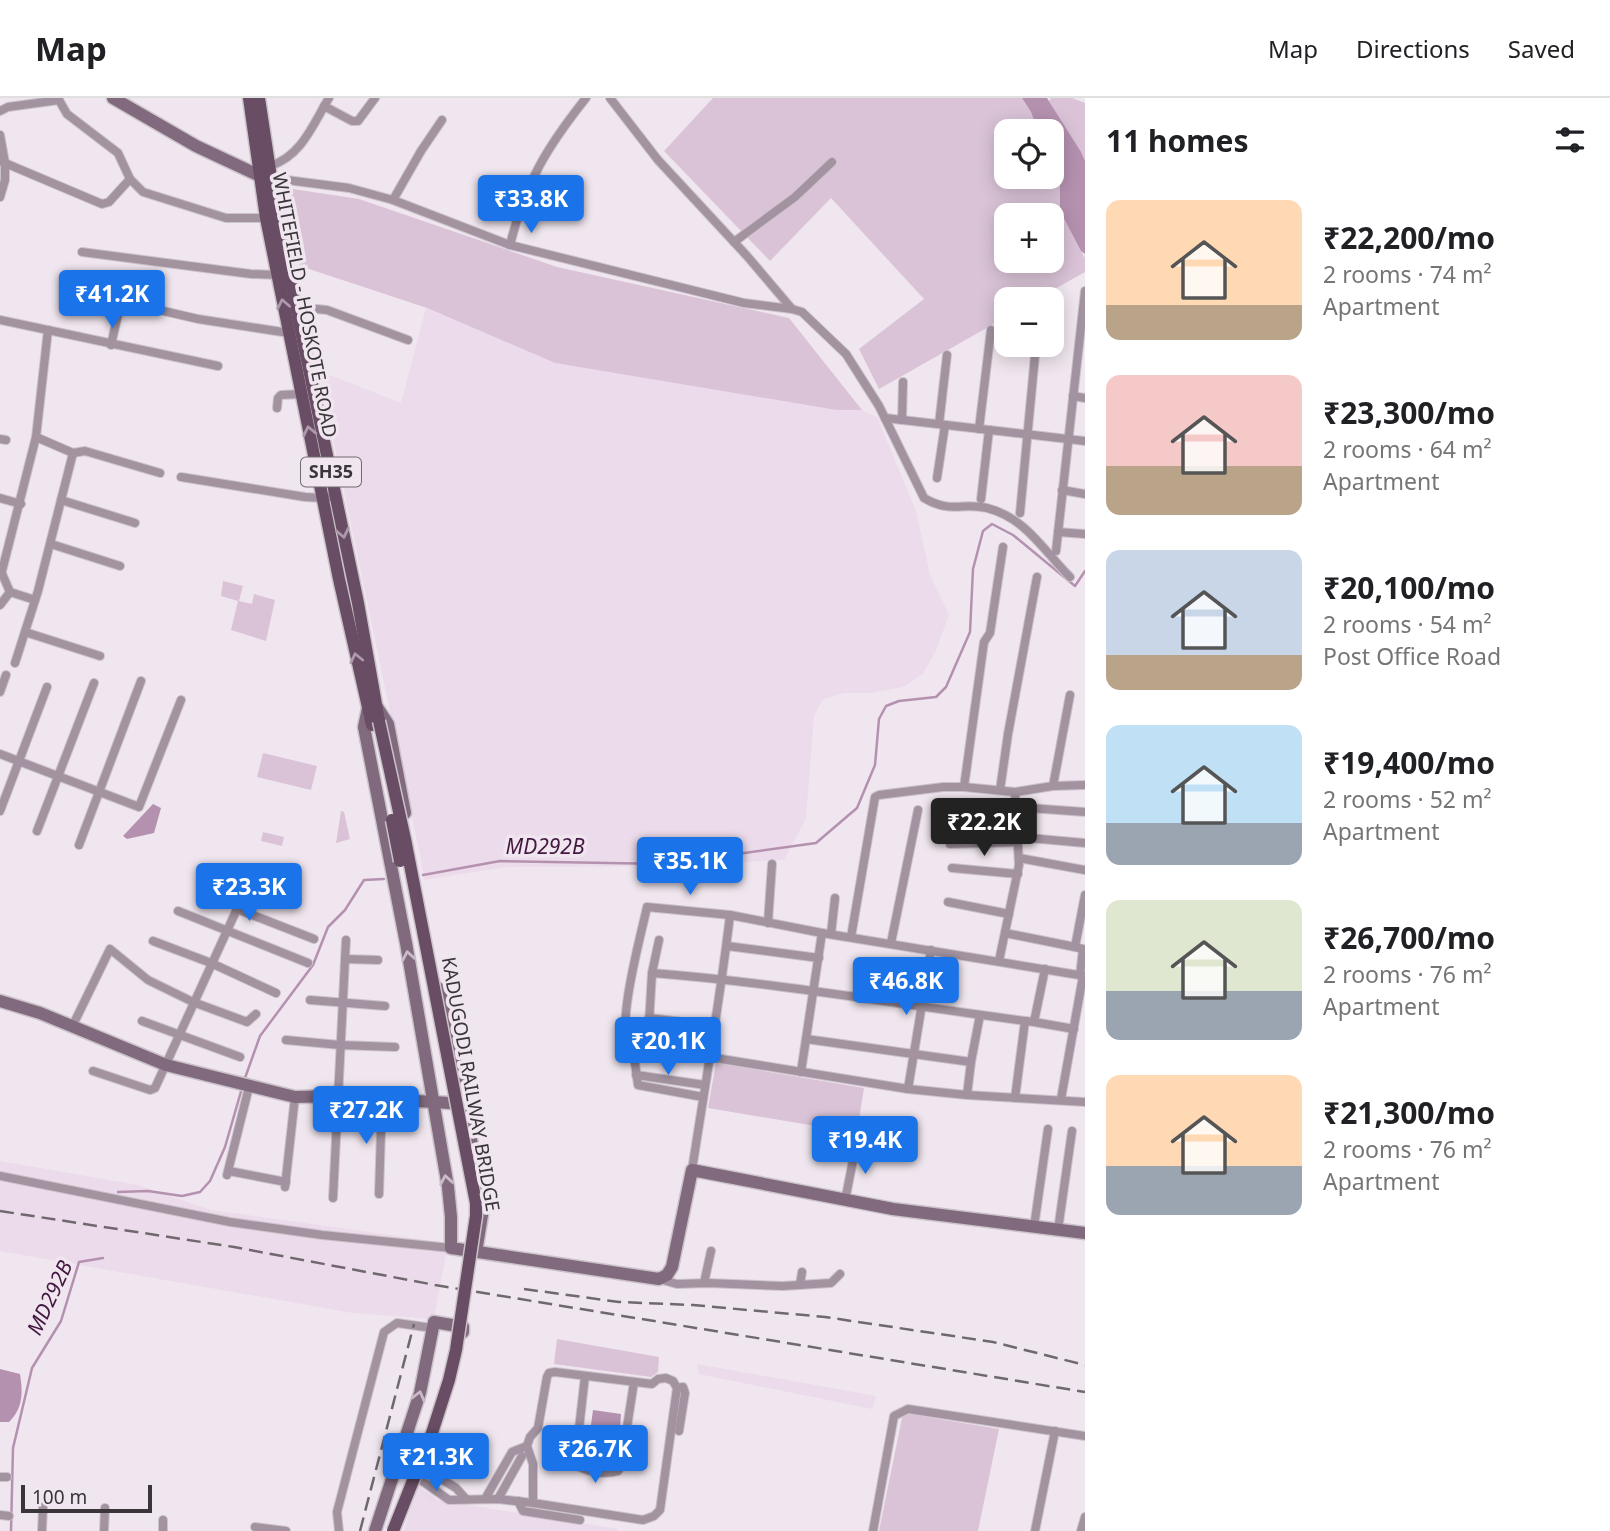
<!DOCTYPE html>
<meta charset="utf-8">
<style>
:root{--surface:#fff;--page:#f2f2f2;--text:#202124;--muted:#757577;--line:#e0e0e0;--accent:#1a73e8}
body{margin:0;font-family:"Noto Sans",sans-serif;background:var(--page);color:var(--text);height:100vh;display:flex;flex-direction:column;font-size:26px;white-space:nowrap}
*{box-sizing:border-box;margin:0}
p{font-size:23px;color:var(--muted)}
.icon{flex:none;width:38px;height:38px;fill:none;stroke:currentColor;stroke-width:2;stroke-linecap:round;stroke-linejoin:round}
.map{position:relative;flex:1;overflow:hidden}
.details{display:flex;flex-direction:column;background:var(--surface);width:525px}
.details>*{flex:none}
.buttons{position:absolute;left:994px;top:21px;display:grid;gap:14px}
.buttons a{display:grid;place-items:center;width:70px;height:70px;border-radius:14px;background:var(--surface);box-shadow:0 4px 18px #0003;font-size:35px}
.scale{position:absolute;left:21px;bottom:18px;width:131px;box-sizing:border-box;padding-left:7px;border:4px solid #393538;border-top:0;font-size:19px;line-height:24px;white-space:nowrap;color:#393538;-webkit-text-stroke:5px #f0e6ef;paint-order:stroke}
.price{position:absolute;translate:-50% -60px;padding:0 16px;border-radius:7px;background:var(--accent);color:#fff;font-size:23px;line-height:46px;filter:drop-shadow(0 2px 4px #0008)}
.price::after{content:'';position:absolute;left:50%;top:42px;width:21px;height:16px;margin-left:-10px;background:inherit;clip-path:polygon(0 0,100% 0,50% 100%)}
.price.on{background:#222;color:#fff}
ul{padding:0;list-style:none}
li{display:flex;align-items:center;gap:21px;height:175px;padding:0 21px}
li span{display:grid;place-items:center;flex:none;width:196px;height:140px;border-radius:14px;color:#555}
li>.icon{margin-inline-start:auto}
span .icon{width:84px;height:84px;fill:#fffc;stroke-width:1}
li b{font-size:30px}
h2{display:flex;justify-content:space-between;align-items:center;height:84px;padding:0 21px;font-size:30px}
header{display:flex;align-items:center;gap:42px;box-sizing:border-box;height:98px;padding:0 35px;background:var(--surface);border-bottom:2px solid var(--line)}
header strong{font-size:33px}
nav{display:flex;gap:38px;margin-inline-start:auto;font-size:24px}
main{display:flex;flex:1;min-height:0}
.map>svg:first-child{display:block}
.built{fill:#ecdbea}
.green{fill:#dac3d7;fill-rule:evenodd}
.water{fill:#b591b0}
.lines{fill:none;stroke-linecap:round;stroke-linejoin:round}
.stream{stroke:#b591b0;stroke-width:2.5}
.street-casing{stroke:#cbc3ca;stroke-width:10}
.secondary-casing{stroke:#cbc3ca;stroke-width:15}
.primary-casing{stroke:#cbc3ca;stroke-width:15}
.street{stroke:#a393a1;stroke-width:8}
.secondary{stroke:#816a7e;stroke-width:12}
.primary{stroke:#684d65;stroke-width:12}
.rail{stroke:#6f696e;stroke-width:2.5;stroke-dasharray:14 7;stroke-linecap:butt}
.primary-bridge-casing{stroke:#cbc3ca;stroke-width:15;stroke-linecap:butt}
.primary-bridge{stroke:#684d65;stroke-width:12}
.oneway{stroke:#ac9aaa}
.oneway2{stroke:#c9bbc7}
.labels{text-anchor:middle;stroke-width:7;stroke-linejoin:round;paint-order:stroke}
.shield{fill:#f0e6ef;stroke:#706a6f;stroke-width:2}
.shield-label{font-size:18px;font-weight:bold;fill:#393538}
.street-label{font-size:19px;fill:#393538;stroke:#f0e6ef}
.water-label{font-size:21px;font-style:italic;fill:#431740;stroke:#f0e6ef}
</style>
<header>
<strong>Map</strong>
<nav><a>Map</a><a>Directions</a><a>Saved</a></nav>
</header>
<main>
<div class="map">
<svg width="1085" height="1433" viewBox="0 0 1085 1433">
<rect width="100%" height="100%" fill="#f0e6ef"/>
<!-- built -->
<g class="built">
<polygon points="426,210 555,265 835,312 862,312 877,319 916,413 930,477 949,517 936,552 923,576 903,589 871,595 845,595 823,601 814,618 806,720 784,762 662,768 505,769 424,782 421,762 319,273 401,305"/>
<polygon points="0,1063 138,1087 211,1112 448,1145 434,1221 353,1215 0,1153"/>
<polygon points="697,1266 876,1298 872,1311 699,1276"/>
<polygon points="416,1387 437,1402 618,1431 618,1433 404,1433"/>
</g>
<!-- green -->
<g class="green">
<path d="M713,0h309l9,14 7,19h-32v46h46v-12l8,18v28l25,47v14l-48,27h-31v18l-127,72 -20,-40 65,-50 -93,-101 -61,63 -106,-110zM1006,117h46v46h-46z"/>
<polygon points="1051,0 1072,0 1085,5 1085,63 1049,3"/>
<polygon points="286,90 359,101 557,169 789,220 862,312 836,312 555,265 427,210 300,168"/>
<polygon points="223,483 243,488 239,503 252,506 254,496 275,502 266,543 231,532 238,503 221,498"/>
<polygon points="263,655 317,668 311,692 257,679"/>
<polygon points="341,713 344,714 350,741 336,745"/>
<polygon points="263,734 284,739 282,748 261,743"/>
<polygon points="716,965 864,990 857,1035 708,1010"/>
<polygon points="557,1241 659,1259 658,1274 651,1279 554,1266"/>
<polygon points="903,1315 999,1331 978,1433 879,1433"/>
</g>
<!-- water -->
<g class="water">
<polygon points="1022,0 1047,0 1081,54 1085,63 1085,156 1081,153 1060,113 1060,85 1052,67 1052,33 1038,33 1031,14"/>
<polygon points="153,706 161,710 154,735 127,741 123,738"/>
<path d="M0,1271l20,5c3,19 3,34 -11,48h-9z"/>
<polygon points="593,1312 621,1316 620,1330 591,1327"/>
</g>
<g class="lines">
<!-- stream -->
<g class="stream">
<polyline points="423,777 500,763 666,766 816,745 857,710 875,667 879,621 886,608 899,603 936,599 946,589 970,534 973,471 983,433 992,426 1013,437 1075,488 1085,473"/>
<polyline points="245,980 260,938 313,867 328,829 345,812 364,782 384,781"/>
<polyline points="118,1094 148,1093 182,1098 200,1094 210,1083 225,1049 242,990"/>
<polyline points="11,1433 13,1350 32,1270 61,1223 79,1164 103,1160"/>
</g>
<defs>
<g id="street">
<path d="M610,0l48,62 89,96 45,53 10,3 44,42 33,52 45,92c27,16 38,4 63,10 39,10 56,42 83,69"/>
<polyline points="59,2 67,16 118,55 130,81 143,94 226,120 266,120"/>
<polyline points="324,8 352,23 358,23 375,0"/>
<polyline points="0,13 8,9 59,2 59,0"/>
<polyline points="0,37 5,65 2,64"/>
<path d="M270,68c32,-10 43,-42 59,-68"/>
<polyline points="271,80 349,90 393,102 510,147 744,205 792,211"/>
<polyline points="0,99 5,82 5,65 102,106 109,104 130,81"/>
<polyline points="393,102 421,53 442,22"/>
<polyline points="734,144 795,99 832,64"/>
<path d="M510,147c15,-62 37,-98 76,-147"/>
<polyline points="82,154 251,176 277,177"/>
<polyline points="86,195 198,221 289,235"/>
<polyline points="296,209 327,212 408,242"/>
<polyline points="0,222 218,268"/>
<polyline points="111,247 121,203"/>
<polyline points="1073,298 1085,300"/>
<polyline points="277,310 278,300 281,297 301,296"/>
<polyline points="885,320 1085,343"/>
<polyline points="902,322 903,284"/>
<polyline points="939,326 947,257"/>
<polyline points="979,331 991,232"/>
<polyline points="0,341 6,342"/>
<polyline points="73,355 85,353 160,375"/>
<polyline points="181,379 305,399 322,400 335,398"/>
<polyline points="937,380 945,327"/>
<polyline points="1062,392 1085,396"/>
<polyline points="0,400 21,406"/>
<polyline points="981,401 989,332"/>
<polyline points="61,402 135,425"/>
<polyline points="1020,415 1036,247"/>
<polyline points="1058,434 1085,436"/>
<polyline points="51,446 120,468"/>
<polyline points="1056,453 1085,193"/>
<polyline points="0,471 10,494 35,502"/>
<polyline points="2,473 36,339 48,232"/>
<polyline points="0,507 10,494"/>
<polyline points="25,534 100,558"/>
<polyline points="15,565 38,493 73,355 36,339"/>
<polyline points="0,594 6,577"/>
<polyline points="0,656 139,709 181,602"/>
<polyline points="1053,688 1085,687"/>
<polyline points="964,689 984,544 990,535 1003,449"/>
<polyline points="1000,692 1008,636 1037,479"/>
<polyline points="1016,709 1085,714"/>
<polyline points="0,713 47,589"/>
<polyline points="948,718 1016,717"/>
<polyline points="37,733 94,585"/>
<polyline points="1018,739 1085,745"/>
<polyline points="950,746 1018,744"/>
<polyline points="79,747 141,583"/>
<polyline points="1019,760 1085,772"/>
<polyline points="952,770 1018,776"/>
<polyline points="948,804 1009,816"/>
<polyline points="178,813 308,865"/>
<polyline points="768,825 772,766"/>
<polyline points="1005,835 1075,849"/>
<polyline points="831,836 835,800"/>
<polyline points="851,839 875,699 879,697 943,689 964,689 1015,694"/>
<polyline points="153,843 211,865 276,895"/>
<polyline points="891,845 918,712"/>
<polyline points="727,848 819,860"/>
<polyline points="345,861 378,862"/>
<polyline points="999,863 1019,767 1015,694 1053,688 1070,597"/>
<polyline points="652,875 659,842"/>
<polyline points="1080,877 1083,851 1075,849 1085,797"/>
<path d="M1085,878l-263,-43 -92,-18 -83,-8c-5,25 -37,136 -13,149l75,1 199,32 59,6 118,7"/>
<polyline points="310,902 385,908"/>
<polyline points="649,920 716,928"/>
<polyline points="142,923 240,959"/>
<polyline points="1034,924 1074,931"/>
<polyline points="72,929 110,851 148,882 193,904 247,924 256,916"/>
<polyline points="806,941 971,964 980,917"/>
<polyline points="286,942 340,947 395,949"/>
<polyline points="634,958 638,987 703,999"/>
<path d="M647,959l5,-84c129,10 255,33 382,49l11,-53"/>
<polyline points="93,973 150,992 155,990 237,811 314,841"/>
<polyline points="801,974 822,835"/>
<polyline points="636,977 705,987"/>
<polyline points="908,991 931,852"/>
<polyline points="967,997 971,964"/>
<polyline points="1015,1000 1025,923"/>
<polyline points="1061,1001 1083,878"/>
<path d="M692,1072c13,-85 28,-169 38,-255"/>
<polyline points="229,1073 286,1084"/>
<polyline points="227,1077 249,989"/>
<polyline points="0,1078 230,1124 322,1137 451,1150"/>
<polyline points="285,1089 295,999"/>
<polyline points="379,1096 382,1001"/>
<polyline points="333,1100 346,842"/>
<polyline points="845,1103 856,1047"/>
<polyline points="1034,1129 1048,1031"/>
<polyline points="1058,1132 1072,1033"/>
<polyline points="659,1181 677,1186 708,1185 783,1188 831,1185 840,1176"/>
<polyline points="704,1185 711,1153"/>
<polyline points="800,1187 802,1174"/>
<polygon points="555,1274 652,1286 658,1281 666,1280 673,1283 677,1290 660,1412 654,1418 643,1422 533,1405 533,1366 527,1348 530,1339 538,1330 547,1279 549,1275"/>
<path d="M585,1278l-10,88c10,8 31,11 43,7l3,-5 13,-84"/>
<polyline points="677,1290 683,1289 685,1295 679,1333"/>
<polyline points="422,1369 456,1390 466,1401"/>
<polyline points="0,1379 7,1379"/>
<polyline points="418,1380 449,1402 498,1401 533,1405"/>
<polyline points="485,1401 512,1354 527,1348"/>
<polyline points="498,1401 522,1358"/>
<polyline points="518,1403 523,1413 580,1422"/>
<polyline points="0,1417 9,1418"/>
<polyline points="255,1429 286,1433"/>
<polyline points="42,1433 43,1409"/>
<polyline points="104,1433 105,1410"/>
<polyline points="163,1433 163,1422"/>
<polyline points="339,1433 337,1414 384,1234 397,1225 432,1230"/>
<polyline points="873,1433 894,1318 908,1311 1085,1338"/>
<polyline points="1035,1433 1055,1333"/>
<polyline points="1081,1433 1085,1419"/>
</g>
<g id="secondary">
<polyline points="113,0 196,48 260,78 268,79"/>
<polyline points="377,609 388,626 405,715"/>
<polyline points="368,610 364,629 406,845 448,1089 451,1119 451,1150 659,1181 667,1177 672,1169 692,1072 893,1111 1085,1135"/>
<polyline points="440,891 484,1105 476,1154"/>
<polyline points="0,903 40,915 166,967 295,999 337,998 465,1006"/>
<polyline points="375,1433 420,1295 434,1224 463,1229 463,1234"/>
</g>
<g id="primary">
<polyline points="249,0 266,120 339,481 372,627"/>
<polyline points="259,0 277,119 358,505 379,623"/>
</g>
</defs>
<!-- street casing -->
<use href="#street" class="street-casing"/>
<!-- secondary casing -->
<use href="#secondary" class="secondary-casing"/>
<!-- primary casing -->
<use href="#primary" class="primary-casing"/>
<!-- street -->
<use href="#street" class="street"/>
<!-- secondary -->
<use href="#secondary" class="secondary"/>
<!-- primary -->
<use href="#primary" class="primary"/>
<!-- rail -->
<g class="rail">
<polyline points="0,1113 234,1149 435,1187 1085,1294"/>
<polyline points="524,1191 619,1204 693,1207 825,1219 993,1244 1085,1267"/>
<polyline points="360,1433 414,1226"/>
</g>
<defs>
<g id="primary-bridge">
<polyline points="379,623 405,741 476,1105 476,1118 456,1252 449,1282 432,1335 393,1433"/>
<polyline points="392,722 400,763"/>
</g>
</defs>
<!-- primary-bridge casing -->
<use href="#primary-bridge" class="primary-bridge-casing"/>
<!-- primary-bridge -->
<use href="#primary-bridge" class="primary-bridge"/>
</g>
<!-- one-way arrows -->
<defs><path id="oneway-chevron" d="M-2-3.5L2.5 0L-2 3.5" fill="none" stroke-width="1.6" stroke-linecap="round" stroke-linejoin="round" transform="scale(1.75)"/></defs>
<g class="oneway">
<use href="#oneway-chevron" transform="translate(283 206) rotate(-101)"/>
<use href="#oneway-chevron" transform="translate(309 333) rotate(-102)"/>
<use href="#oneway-chevron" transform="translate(343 435) rotate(78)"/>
<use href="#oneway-chevron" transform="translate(356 560) rotate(-103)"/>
</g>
<g class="oneway2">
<use href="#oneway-chevron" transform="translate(408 858) rotate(-100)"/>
<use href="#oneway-chevron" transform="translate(446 1082) rotate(-100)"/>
<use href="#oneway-chevron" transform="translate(419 1298) rotate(-76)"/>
</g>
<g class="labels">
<!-- shield labels -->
<rect class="shield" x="301" y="359.5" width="60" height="29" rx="5"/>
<g class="shield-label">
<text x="331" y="380">SH35</text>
</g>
<!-- street labels -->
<g class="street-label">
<text transform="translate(305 207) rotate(79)" y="7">WHITEFIELD - HOSKOTE ROAD</text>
<text transform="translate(471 986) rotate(80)" y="7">KADUGODI RAILWAY BRIDGE</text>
</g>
<!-- water labels -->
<g class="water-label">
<text x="545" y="756">MD292B</text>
<text transform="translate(50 1200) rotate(-65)" y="7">MD292B</text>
</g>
</g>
</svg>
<div class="buttons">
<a><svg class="icon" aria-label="locate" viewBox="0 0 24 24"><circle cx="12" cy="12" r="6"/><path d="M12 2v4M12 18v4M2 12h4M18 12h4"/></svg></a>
<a>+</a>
<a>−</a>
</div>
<div class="scale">100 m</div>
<b class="price" style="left:531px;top:137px">₹33.8K</b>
<b class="price" style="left:112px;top:232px">₹41.2K</b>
<b class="price on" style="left:984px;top:760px">₹22.2K</b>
<b class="price" style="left:690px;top:799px">₹35.1K</b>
<b class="price" style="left:249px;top:825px">₹23.3K</b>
<b class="price" style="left:906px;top:919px">₹46.8K</b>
<b class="price" style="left:668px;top:979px">₹20.1K</b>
<b class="price" style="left:366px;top:1048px">₹27.2K</b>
<b class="price" style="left:865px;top:1078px">₹19.4K</b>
<b class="price" style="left:595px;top:1387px">₹26.7K</b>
<b class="price" style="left:436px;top:1395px">₹21.3K</b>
</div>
<section class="details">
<h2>11 homes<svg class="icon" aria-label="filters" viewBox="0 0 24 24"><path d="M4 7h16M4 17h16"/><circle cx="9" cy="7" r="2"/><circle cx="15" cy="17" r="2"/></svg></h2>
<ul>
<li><span style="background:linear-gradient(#ffd9b3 75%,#b9a48a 0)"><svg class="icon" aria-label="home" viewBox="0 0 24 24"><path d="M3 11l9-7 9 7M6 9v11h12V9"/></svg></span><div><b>₹22,200/mo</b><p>2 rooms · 74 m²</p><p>Apartment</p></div></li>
<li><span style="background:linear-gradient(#f6c9c9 65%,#b9a48a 0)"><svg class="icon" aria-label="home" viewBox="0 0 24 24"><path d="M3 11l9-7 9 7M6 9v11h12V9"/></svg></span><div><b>₹23,300/mo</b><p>2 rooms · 64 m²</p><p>Apartment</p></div></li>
<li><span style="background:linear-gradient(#c9d6e8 75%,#b9a48a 0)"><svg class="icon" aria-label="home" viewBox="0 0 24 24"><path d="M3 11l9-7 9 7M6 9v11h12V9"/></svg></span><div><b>₹20,100/mo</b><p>2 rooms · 54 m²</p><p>Post Office Road</p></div></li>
<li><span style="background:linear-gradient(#bfe0f5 70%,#9aa5b1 0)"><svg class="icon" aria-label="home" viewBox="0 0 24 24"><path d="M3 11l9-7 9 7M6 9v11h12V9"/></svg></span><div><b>₹19,400/mo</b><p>2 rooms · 52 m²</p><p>Apartment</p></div></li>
<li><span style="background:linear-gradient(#dfe7d0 65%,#9aa5b1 0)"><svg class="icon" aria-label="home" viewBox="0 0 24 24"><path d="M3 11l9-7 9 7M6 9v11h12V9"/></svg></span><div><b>₹26,700/mo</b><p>2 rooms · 76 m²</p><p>Apartment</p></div></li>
<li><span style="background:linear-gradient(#ffd9b3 65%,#9aa5b1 0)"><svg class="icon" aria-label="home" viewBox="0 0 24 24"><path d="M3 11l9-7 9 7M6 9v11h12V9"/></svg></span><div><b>₹21,300/mo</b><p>2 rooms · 76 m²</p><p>Apartment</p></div></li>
</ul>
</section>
</main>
